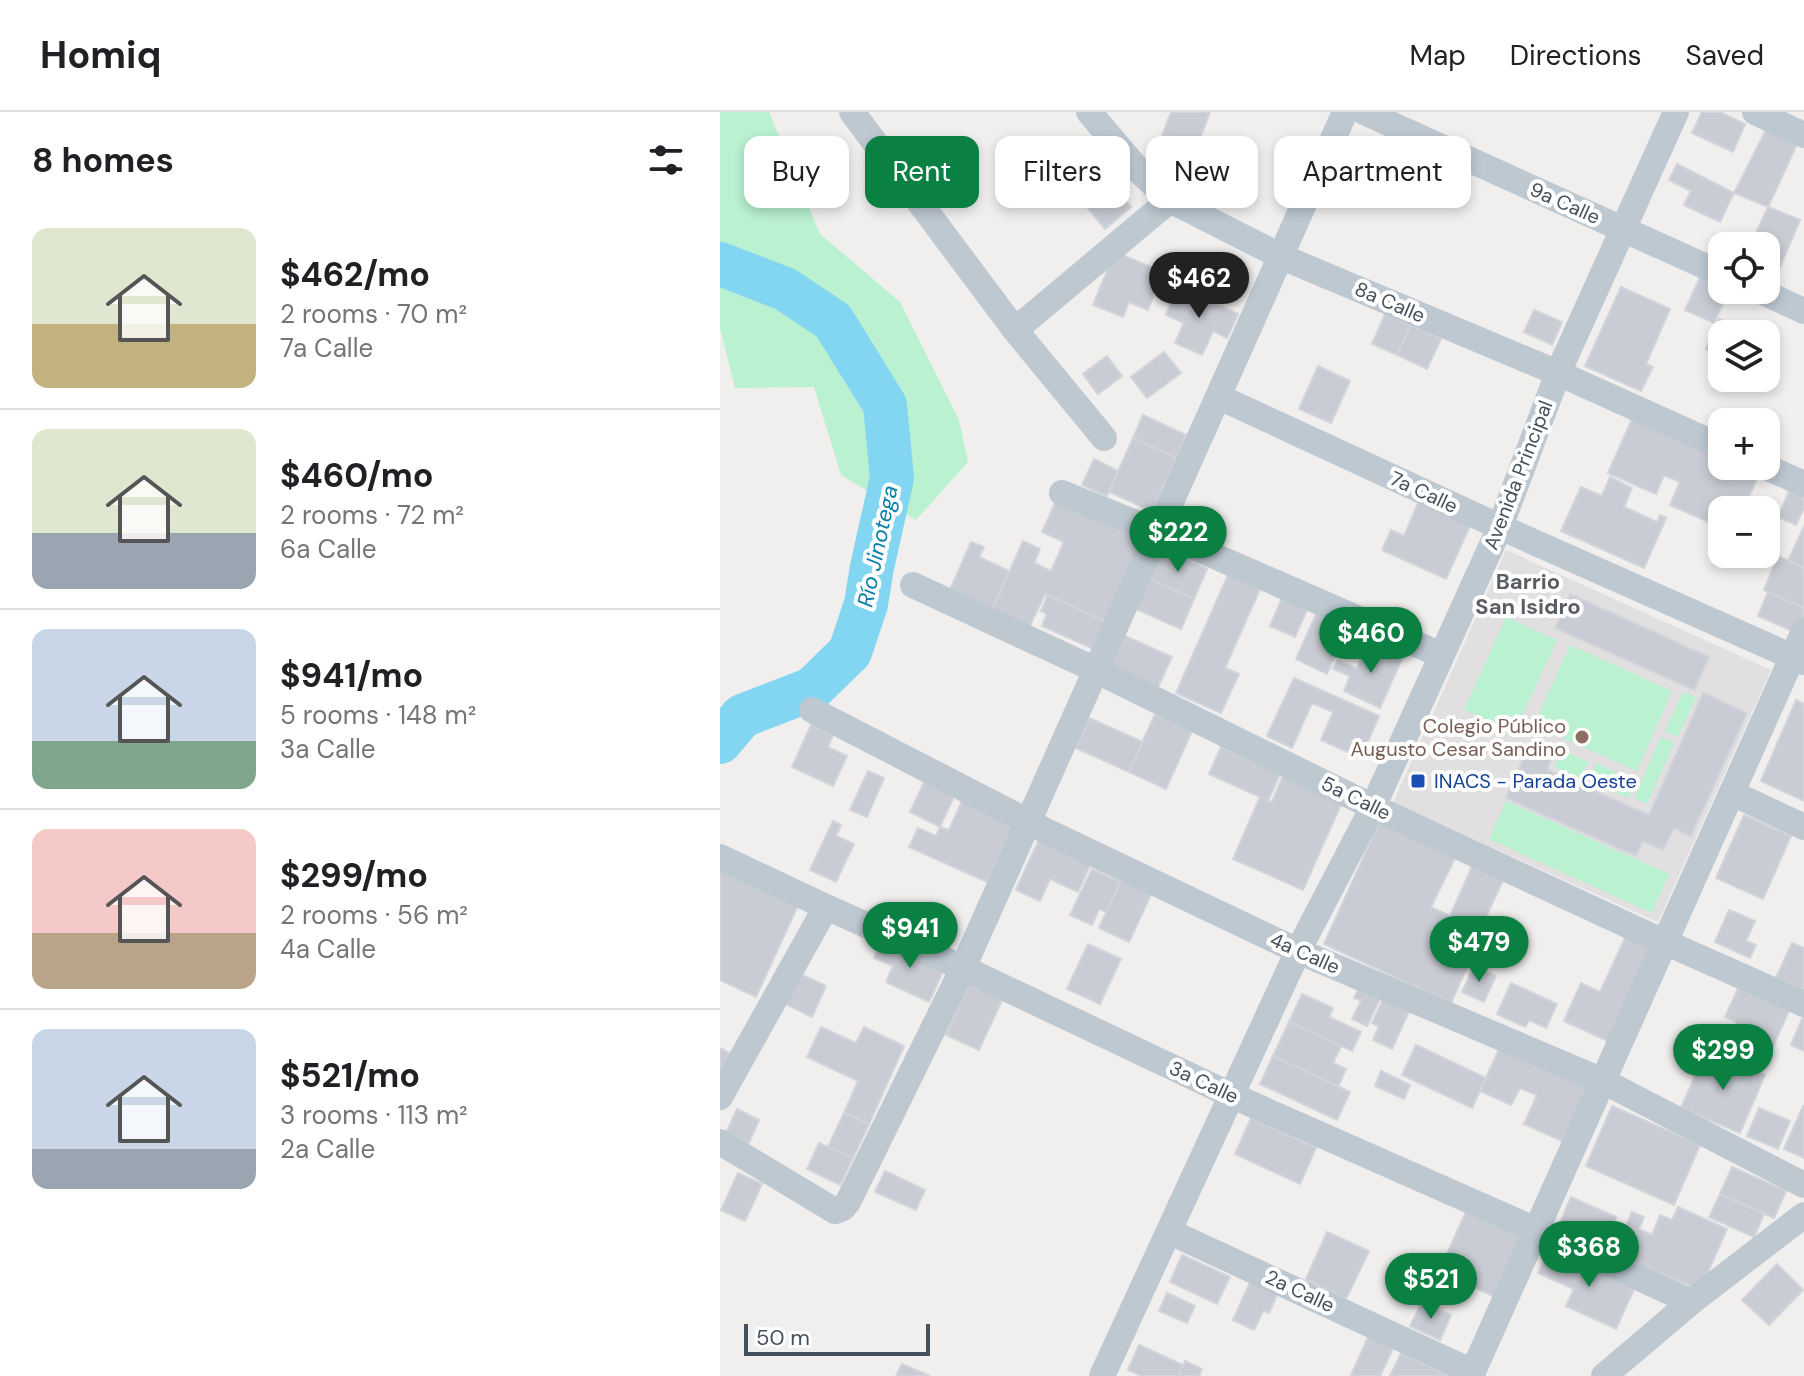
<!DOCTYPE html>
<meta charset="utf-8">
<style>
:root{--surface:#fff;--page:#f6f6f6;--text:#202124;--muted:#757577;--line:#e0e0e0;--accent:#0b8043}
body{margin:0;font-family:"DM Sans",sans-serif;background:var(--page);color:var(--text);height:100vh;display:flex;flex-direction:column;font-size:30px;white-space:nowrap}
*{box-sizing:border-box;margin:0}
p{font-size:26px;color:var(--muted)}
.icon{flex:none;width:44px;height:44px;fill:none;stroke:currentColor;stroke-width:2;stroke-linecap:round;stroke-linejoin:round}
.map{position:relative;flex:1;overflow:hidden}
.details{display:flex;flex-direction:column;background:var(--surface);width:720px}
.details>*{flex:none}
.hud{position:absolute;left:24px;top:24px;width:760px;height:72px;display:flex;gap:16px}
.fabs{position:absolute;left:988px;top:120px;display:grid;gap:16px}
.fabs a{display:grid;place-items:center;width:72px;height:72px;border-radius:16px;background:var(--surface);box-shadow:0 4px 12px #0003;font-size:40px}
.scale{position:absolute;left:24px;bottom:20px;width:186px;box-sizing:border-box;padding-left:8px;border:4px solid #45505d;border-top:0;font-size:22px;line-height:28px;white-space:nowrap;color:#45505d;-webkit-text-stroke:6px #fff;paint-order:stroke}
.price{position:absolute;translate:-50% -68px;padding:0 18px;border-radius:28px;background:var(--accent);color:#fff;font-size:26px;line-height:52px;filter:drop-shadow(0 2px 4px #0008)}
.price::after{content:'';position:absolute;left:50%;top:48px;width:24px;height:18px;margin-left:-12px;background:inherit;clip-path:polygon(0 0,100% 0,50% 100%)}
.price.selected{background:#222;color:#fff}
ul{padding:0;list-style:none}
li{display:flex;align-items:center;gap:24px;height:200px;padding:0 32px}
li+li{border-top:2px solid var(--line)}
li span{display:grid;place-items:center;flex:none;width:224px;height:160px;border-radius:16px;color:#555}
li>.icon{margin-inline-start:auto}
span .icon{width:96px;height:96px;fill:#fffc;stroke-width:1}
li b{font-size:34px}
h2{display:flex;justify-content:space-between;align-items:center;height:96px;padding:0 32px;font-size:34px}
.chip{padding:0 28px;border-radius:16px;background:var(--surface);box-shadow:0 4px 12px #0003;font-size:28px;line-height:72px}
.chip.selected{background:var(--accent);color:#fff}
header{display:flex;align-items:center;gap:48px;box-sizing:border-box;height:112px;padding:0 40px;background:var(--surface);border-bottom:2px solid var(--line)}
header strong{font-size:38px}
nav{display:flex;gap:44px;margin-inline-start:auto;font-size:28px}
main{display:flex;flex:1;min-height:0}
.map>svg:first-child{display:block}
.education{fill:#e2dfe0}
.green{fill:#b9f1d1}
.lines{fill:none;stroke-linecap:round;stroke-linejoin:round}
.river{stroke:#83d6f1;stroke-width:44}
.building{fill:#c9ccd4;stroke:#d1d4da;stroke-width:2}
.minor{stroke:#bdc8d1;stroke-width:26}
.education-dot{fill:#8d6e63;stroke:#fff;stroke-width:3}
.transit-dot{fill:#1a4fb4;stroke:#fff;stroke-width:3}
.labels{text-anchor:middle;stroke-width:8;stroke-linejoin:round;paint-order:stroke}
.street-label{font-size:20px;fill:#45505d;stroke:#fff}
.education-label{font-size:20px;fill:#785e54;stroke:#fff;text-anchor:end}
.transit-label{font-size:20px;fill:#164399;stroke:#fff;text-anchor:start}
.water-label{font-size:22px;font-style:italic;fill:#047fa9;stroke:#fff}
.neighbourhood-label{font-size:22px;font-weight:bold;fill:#5a5e63;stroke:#fff}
</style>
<header>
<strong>Homiq</strong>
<nav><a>Map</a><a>Directions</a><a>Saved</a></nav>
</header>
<main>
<section class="details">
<h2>8 homes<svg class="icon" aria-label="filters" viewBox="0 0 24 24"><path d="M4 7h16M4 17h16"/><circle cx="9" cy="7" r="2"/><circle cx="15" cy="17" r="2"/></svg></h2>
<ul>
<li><span style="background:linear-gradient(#dfe7d0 60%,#c2b280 0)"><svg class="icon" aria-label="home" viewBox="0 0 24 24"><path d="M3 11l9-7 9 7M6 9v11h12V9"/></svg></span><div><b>$462/mo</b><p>2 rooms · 70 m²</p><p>7a Calle</p></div></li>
<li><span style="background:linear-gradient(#dfe7d0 65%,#9aa5b1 0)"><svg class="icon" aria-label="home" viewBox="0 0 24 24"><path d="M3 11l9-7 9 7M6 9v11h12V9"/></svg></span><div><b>$460/mo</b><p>2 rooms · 72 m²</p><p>6a Calle</p></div></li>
<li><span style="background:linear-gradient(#c9d6e8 70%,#7fa58c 0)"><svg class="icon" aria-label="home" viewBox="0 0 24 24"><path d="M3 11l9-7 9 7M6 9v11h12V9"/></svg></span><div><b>$941/mo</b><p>5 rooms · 148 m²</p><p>3a Calle</p></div></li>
<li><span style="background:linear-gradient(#f6c9c9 65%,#b9a48a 0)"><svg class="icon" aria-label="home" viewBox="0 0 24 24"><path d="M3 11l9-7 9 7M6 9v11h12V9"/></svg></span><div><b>$299/mo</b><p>2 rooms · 56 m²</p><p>4a Calle</p></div></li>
<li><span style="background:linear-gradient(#c9d6e8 75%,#9aa5b1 0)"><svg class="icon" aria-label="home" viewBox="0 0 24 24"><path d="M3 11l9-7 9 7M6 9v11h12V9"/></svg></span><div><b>$521/mo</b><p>3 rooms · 113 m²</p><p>2a Calle</p></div></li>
</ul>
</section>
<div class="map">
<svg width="1084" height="1264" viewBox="0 0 1084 1264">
<rect width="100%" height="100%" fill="#f1eeee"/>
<!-- education -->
<polygon class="education" points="786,438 1051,558 938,810 673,691"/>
<!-- green -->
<g class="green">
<polygon points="0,0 49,0 100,122 180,190 239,308 248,350 196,408 121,363 94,275 15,276 0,216"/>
<polygon points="786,505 837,528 795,620 744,598"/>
<polygon points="850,533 952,579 917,659 814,613"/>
<polygon points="963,580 976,585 958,625 945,619"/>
<polygon points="941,625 954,631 927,692 914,686"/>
<polygon points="842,638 868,650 860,666 834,655"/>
<polygon points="876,651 915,669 908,686 869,668"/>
<polygon points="786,689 949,762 932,801 769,727"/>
</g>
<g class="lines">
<!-- river -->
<polyline class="river" points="0,152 65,177 113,209 165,293 172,366 152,455 146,492 130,540 92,577 22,604 0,630"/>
</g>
<!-- building -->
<g class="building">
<polygon points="451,0 490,0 471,50 437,37"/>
<polygon points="982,0 1000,0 1025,12 1013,40 972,21"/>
<polygon points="1047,16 1078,30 1048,95 1014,81"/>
<polygon points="508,27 522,34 499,89 461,73 474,44 496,54"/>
<polygon points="365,40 411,95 385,117 339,61"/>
<polygon points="957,52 1014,81 1000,110 964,93 971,79 949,68"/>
<polygon points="1048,95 1080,108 1054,169 1046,166 1046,134 1030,134"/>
<polygon points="395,140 443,160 428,198 409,190 403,205 373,193"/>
<polygon points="981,163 1002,173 1002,178 1009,178 994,211 965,198"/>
<polygon points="458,175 518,202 507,226 493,219 482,243 455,231 464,211 446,203"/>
<polygon points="901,175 950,197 926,252 933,255 921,279 865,254"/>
<polygon points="814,198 842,210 832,233 804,220"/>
<polygon points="665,202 691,213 677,243 652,232"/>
<polygon points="999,207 1023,218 1021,222 1002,222 1002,245 986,237"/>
<polygon points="691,213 721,227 707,257 677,243"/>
<polygon points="444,240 461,261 427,286 411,265"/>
<polygon points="387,244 402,264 378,282 363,262"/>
<polygon points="598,254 630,269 611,311 579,297"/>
<polygon points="423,303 466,323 456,346 413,326"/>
<polygon points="913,305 1002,345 1002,354 1022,354 1039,362 1023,398 1002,398 1002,416 950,393 960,370 944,363 936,382 888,361"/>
<polygon points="413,326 456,346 432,399 389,380"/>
<polygon points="374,347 398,359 387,384 362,373"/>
<polygon points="890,365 912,376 904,395 937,410 940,403 946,406 924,456 841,419 861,375 882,384"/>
<polygon points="1069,379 1084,385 1084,396 1076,413 1058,405"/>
<polygon points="702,382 754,405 726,467 662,438 671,418 684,424"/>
<polygon points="337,387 426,427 388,511 325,482 307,520 270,503 303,429 320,437 314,451 331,459 344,430 322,420"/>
<polygon points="1084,414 1084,456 1068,449"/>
<polygon points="251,430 264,435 259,445 289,459 272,497 230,478"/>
<polygon points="443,437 487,457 474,487 430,467"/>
<polygon points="1058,444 1084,456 1084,496 1044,478"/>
<polygon points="508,463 540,477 505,556 519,562 501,601 456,581"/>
<polygon points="430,467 474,487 461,517 416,497"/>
<polygon points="1048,480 1084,496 1084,510 1079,522 1038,504"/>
<polygon points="850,482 989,545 974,578 835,516"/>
<polygon points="328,483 388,511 376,538 322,514 327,502 321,499"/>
<polygon points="562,486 587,498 575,525 550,514"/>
<polygon points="596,502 627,516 607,562 576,547"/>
<polygon points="405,524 452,545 437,577 390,556"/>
<polygon points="648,532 682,547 660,596 624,579 630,564 613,557 617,548 637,557"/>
<polygon points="574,566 659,604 641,646 601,628 613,600 592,591 572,636 547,624"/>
<polygon points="983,581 1027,601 971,724 954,716 943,738 923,729 916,744 786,686 812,627 835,638 827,658 929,703"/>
<polygon points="1076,588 1084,592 1084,689 1041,669"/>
<polygon points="435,602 472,619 446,677 409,660"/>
<polygon points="369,606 423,630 409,660 356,636"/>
<polygon points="91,613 113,623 108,635 127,644 113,674 72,655"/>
<polygon points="501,635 560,662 548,689 552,690 564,661 623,688 583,778 513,747 540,685 489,662"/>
<polygon points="148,659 164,666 147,705 130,698"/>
<polygon points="206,666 236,680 220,715 190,700"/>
<polygon points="242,689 294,712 267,770 189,735 198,716 216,724 220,715 229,718"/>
<polygon points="1024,703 1071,724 1043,787 996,766"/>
<polygon points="113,709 121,713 116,724 134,732 116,770 90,758"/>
<polygon points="659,711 735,746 711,795 730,804 716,833 750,848 731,891 604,832"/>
<polygon points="320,725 372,749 358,780 330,767 320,789 296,778"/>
<polygon points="754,750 785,764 760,818 730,804"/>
<polygon points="0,752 80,789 36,885 0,868"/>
<polygon points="372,757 400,770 387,800 379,797 372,813 350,803"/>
<polygon points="404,762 434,776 409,830 379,816"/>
<polygon points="1009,798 1035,809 1026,829 1036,833 1030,846 995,830"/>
<polygon points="906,824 937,839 894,932 844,909 861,871 880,880"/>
<polygon points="163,826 225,855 209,890 166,870 173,854 154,846"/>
<polygon points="1072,831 1084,836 1084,878 1056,866"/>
<polygon points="368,832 401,847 380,892 347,877"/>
<polygon points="754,854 776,864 764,890 742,880"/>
<polygon points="78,861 106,874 92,905 64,891"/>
<polygon points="642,870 663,880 647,914 632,907 641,889 634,886"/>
<polygon points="791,871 837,892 826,916 809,908 805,915 777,902"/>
<polygon points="1020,872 1071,894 1047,948 1008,931 1017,910 1005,905"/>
<polygon points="249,873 282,888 259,938 226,923"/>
<polygon points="582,882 613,896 609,905 641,920 632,939 569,910"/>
<polygon points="665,883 691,895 672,937 653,928 659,914 652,911"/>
<polygon points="1084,902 1084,939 1071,933"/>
<polygon points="569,910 621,934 613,951 626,957 618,975 553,944"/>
<polygon points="101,915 136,931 144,915 184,934 149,1012 124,1001 138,969 87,945"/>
<polygon points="696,933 766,966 752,996 682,963"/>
<polygon points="780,935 871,976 846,1031 804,1012 817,983 800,976 791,993 760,979"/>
<polygon points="0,936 9,941 0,960"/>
<polygon points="986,938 1045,963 1020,1021 961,996"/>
<polygon points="553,944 630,980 617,1008 540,972"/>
<polygon points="661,959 690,973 684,987 655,974"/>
<polygon points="892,994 980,1033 954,1093 866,1054"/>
<polygon points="1083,994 1084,994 1084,1046 1064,1037"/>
<polygon points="1039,996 1070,1009 1058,1037 1027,1024"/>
<polygon points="17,997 39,1008 29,1031 6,1021"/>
<polygon points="124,1001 149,1012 133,1046 108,1035"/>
<polygon points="531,1006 596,1036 580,1072 515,1042"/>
<polygon points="99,1031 133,1046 120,1073 87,1057"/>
<polygon points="1012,1055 1066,1079 1054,1106 1000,1082"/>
<polygon points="165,1059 205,1078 196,1098 155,1080"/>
<polygon points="18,1061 42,1072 25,1109 1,1098"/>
<polygon points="1000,1082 1044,1102 1034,1125 989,1105"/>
<polygon points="851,1085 896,1105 885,1131 840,1111"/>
<polygon points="958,1095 1007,1117 980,1178 894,1141 912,1100 924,1105 919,1117 932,1123 940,1103 952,1108"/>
<polygon points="746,1100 804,1126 777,1186 719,1159"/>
<polygon points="607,1120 649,1139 626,1187 586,1167"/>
<polygon points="829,1138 914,1177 896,1217 846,1194 854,1177 818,1161"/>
<polygon points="462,1143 510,1165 497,1192 450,1170"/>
<polygon points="1057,1152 1083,1178 1049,1213 1022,1188"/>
<polygon points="531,1168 558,1181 549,1201 543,1199 534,1218 513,1208"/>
<polygon points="447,1181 475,1194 467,1211 439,1199"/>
<polygon points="702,1190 731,1203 720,1228 690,1214"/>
<polygon points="649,1223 674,1234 660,1264 633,1264 631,1263"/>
<polygon points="419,1233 463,1253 458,1264 422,1264 408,1258"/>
<polygon points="681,1241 730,1264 670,1264"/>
<polygon points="465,1249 482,1257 479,1264 458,1264"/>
<polygon points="182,1252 210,1264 176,1264"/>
</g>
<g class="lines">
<!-- minor -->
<g class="minor">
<polyline points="132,0 295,218 384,326"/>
<polyline points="369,0 419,59 450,88 562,145 838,261 1002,335"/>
<polyline points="644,0 1002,162"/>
<polyline points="1035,0 1084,23"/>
<polyline points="1038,178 1084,199"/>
<polyline points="295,218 450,88"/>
<polyline points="499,285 780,415 1084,550"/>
<polyline points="1044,354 1084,372"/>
<polyline points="342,381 460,429 721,543"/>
<polyline points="193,473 363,552 653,695 931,824 1084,892"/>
<polyline points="92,598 328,720 578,839 883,969 1084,1073"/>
<polyline points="1012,681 1084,715"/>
<polyline points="0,745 106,795 243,856 513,984 816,1118 971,1190"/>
<polyline points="0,985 106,795"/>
<polyline points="0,1030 115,1099 123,1096 128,1090 243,856 625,0"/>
<polyline points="450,1120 753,1260"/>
<polyline points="382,1264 578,839 653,695 780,415 838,261 956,0"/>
<polyline points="751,1264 1084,519"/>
<polyline points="884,1264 971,1190 1084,1103"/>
</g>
</g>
<!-- markers -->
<circle class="education-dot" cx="862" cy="625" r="8"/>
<rect class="transit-dot" x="690" y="661" width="16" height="16" rx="4"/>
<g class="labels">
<!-- street labels -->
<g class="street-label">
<text transform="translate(845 91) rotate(24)" y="7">9a Calle</text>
<text transform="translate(670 190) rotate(23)" y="7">8a Calle</text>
<text transform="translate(798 363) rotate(-69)" y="7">Avenida Principal</text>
<text transform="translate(704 380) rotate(25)" y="7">7a Calle</text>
<text transform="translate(636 686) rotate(26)" y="7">5a Calle</text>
<text transform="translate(585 841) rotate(24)" y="7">4a Calle</text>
<text transform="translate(484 970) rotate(25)" y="7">3a Calle</text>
<text transform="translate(580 1179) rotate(25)" y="7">2a Calle</text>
</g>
<!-- education labels -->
<g class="education-label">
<text x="846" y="621">Colegio Público<tspan x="846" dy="23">Augusto Cesar Sandino</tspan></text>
</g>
<!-- transit labels -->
<g class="transit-label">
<text x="714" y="676">INACS - Parada Oeste</text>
</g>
<!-- water labels -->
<g class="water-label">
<text transform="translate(157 434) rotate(-78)" y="8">Río Jinotega</text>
</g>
<!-- neighbourhood labels -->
<g class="neighbourhood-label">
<text x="808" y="477">Barrio<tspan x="808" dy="25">San Isidro</tspan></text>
</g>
</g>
</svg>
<div class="fabs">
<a><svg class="icon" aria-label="locate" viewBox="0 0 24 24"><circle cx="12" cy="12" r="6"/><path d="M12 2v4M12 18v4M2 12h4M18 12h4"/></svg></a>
<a><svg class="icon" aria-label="layers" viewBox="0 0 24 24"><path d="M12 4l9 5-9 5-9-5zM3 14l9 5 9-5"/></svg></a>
<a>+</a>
<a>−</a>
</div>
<div class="scale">50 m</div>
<b class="price selected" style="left:479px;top:208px">$462</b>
<b class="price" style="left:458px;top:462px">$222</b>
<b class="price" style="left:651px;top:563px">$460</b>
<b class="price" style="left:190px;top:858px">$941</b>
<b class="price" style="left:759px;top:872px">$479</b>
<b class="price" style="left:1003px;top:980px">$299</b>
<b class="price" style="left:869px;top:1177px">$368</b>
<b class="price" style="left:711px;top:1209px">$521</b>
<div class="hud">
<a class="chip">Buy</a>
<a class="chip selected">Rent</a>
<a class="chip">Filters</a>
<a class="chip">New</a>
<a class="chip">Apartment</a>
</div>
</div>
</main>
